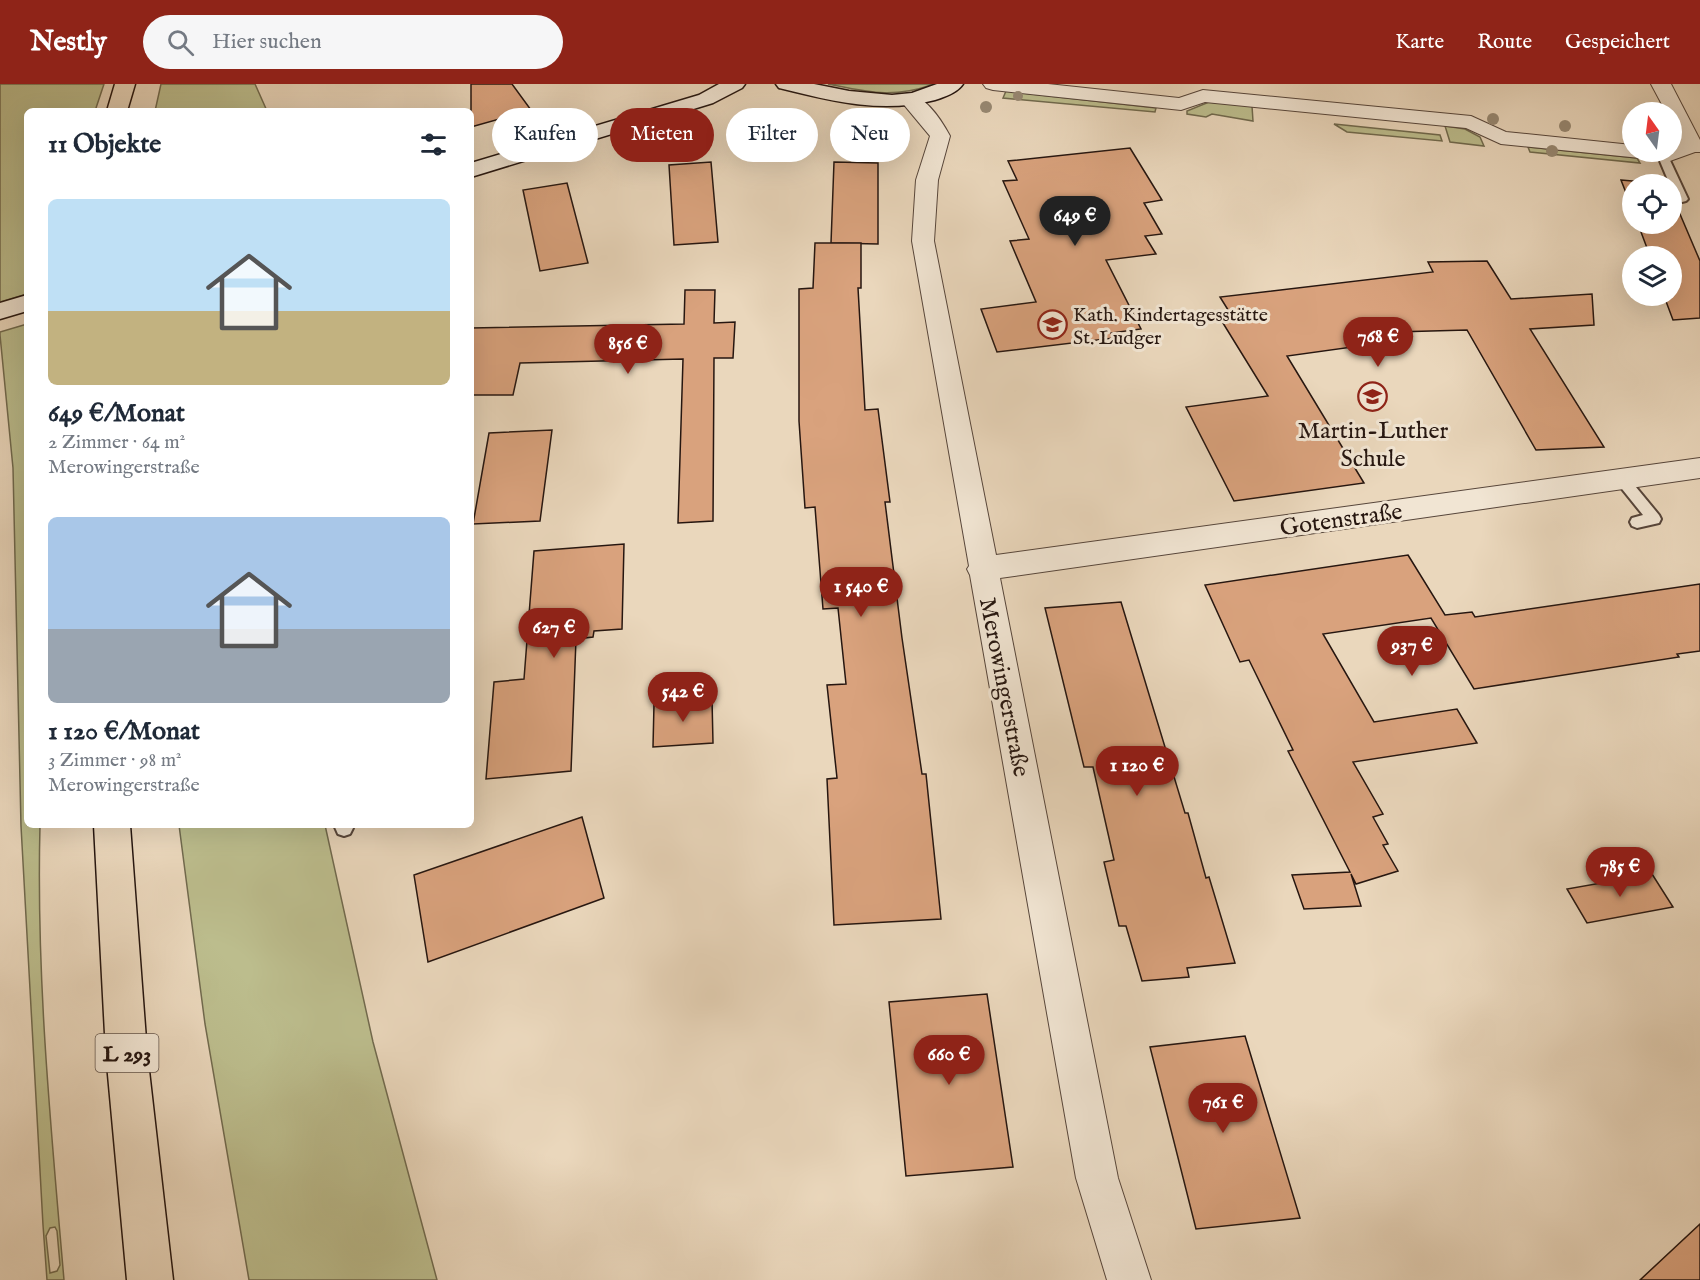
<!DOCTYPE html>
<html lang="de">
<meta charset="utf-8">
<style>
:root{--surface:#fff;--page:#f6f6f7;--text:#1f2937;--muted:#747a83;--accent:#8f2418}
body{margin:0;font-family:"IM FELL English",serif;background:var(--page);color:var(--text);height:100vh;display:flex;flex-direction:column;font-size:22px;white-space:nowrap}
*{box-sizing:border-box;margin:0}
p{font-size:20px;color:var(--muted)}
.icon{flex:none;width:33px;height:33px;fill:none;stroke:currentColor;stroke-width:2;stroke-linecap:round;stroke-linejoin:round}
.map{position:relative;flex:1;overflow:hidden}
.sheet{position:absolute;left:24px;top:24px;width:450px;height:720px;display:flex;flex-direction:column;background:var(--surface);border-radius:9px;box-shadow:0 6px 24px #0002}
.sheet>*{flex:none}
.hud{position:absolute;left:492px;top:24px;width:570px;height:54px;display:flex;gap:12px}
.needle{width:39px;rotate:346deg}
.buttons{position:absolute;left:1622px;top:18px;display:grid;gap:12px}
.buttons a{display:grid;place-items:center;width:60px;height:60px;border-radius:50%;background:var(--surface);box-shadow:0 6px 24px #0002;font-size:30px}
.price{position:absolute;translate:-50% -51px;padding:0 14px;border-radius:21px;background:var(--accent);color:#fff;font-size:20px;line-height:39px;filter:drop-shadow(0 2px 3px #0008)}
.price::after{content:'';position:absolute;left:50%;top:36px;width:18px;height:14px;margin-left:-9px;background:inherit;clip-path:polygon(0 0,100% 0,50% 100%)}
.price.selected{background:#222;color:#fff}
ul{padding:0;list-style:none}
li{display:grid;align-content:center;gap:12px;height:318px;padding:0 24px}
li span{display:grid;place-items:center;height:186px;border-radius:9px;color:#555}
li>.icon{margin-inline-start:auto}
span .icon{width:108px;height:108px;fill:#fffc;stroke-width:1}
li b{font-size:26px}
h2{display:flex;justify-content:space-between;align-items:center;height:72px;padding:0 24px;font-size:26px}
.tag{padding:0 21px;border-radius:27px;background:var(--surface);box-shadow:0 6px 24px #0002;font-size:21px;line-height:54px}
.tag.selected{background:var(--accent);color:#fff}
header{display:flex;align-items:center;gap:36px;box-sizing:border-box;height:84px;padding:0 30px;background:var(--accent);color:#fff}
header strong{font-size:28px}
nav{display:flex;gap:33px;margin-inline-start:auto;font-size:21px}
.search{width:420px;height:54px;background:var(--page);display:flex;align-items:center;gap:15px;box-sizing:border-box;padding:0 21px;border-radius:33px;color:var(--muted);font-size:22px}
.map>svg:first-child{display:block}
.green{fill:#bcbd8d;stroke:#716a4e;stroke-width:1.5;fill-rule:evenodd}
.building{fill:#d9a27d;stroke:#261610;stroke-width:1.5}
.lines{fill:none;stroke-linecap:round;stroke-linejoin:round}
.lane-casing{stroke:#57463b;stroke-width:4}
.street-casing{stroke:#57463b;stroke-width:2}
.secondary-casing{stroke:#261610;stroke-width:3}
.highway-casing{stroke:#261610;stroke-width:3}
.lane{fill:#f1e5d3;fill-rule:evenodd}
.street{fill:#f1e5d3;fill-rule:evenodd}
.secondary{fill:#f1e5d3;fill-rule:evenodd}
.highway{fill:#ead7bc;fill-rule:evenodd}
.tree{fill:#978872}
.labels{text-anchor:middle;stroke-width:6;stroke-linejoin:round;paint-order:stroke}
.far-poi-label{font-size:20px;fill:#261610;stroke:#f1e5d3;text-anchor:start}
.shield{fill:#f1e5d3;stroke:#63544a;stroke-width:1.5}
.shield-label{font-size:22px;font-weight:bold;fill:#261610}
.poi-label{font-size:24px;fill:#261610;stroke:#f1e5d3}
.street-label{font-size:24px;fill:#261610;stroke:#f1e5d3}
</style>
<header>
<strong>Nestly</strong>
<div class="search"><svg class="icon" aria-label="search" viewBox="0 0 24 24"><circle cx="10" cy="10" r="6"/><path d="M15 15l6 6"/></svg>Hier suchen</div>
<nav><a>Karte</a><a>Route</a><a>Gespeichert</a></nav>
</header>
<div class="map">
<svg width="1700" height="1196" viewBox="0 0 1700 1196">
<rect width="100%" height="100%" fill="#ead7bc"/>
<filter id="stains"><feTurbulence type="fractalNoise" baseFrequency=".00333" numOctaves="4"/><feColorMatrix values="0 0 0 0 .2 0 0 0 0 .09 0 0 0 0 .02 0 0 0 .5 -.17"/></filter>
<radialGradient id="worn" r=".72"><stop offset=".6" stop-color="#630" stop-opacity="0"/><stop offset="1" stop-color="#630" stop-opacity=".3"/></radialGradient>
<!-- green -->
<g class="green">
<polygon points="0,0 104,0 95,27 27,27 27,210 0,218"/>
<polygon points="161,0 255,0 267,27 155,27"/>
<path d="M828,0h106c-41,15 -66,8 -106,0z"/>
<polygon points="1006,7 1156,24 1155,28 1003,14"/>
<polygon points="1209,18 1252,22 1253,37 1212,30 1206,33 1187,30 1187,27"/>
<polygon points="1334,40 1440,51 1442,57 1347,48"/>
<polygon points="1445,42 1465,45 1480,53 1484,62 1450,58"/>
<polygon points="1528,63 1637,74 1640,79 1530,68"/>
<path d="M27,240v501h13c-4,152 11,304 24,455h-17l-4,-55 -22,-399 -8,-358 -13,-133v-3zM55,1143l2,4 3,34 -3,6 -7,2 -4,-37 4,-8z"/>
<polygon points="179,741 325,741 373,958 437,1196 249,1196 205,940"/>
</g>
<!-- building -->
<g class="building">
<polygon points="471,0 512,0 531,26 471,43"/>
<polygon points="1130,64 1162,116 1144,119 1162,150 1145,152 1156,170 1106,176 1141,245 1111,249 1114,254 997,268 981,225 1036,218 1010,157 1029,155 1003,97 1017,96 1008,77"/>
<polygon points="711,78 718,158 674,161 669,81"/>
<polygon points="834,78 878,79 878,160 831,159"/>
<polygon points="1621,96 1667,100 1632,100 1632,124"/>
<polygon points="567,99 588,179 540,187 523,106"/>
<polygon points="1671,109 1700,177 1700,234 1673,236 1664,212 1671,212 1671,172 1650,172 1638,140 1671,140"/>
<polygon points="815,159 861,159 861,204 858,204 865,326 878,325 890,418 885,418 902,554 922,690 926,690 941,835 834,841 827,695 837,694 827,601 846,600 838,524 823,525 815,423 805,424 799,337 799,205 813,204"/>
<polygon points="1487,177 1511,215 1592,210 1594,241 1530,245 1604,363 1536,366 1467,246 1359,249 1367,261 1287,272 1364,399 1234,417 1186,323 1268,312 1218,231 1230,229 1220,213 1433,188 1428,178"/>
<polygon points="685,206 715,206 714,239 735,238 733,274 714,274 713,437 678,439 683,275 520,279 513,311 471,311 471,244 684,240"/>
<polygon points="552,346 540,437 473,440 489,349"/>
<polygon points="624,460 622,545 594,547 593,553 576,555 571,687 486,695 494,598 524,595 534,467"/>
<polygon points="1408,471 1445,531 1472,528 1475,533 1700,500 1700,567 1677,570 1679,573 1474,605 1431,534 1323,550 1374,638 1457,625 1477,659 1353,678 1383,730 1373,733 1388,760 1383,761 1398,787 1356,800 1351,790 1361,822 1304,825 1292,791 1350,788 1288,667 1293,666 1249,576 1240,578 1205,501"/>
<polygon points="1121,518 1185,729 1188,729 1206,794 1209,793 1235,879 1187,884 1189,893 1142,897 1126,842 1119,842 1104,778 1114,776 1093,683 1084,683 1045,524"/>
<polygon points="712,615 713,659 653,663 654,620"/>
<polygon points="582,733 604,814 428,878 414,791"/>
<polygon points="1652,790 1673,823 1587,839 1567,805"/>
<polygon points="987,910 1013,1083 906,1092 889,918"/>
<polygon points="1245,952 1300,1134 1196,1145 1150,963"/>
<polygon points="1700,1140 1700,1196 1640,1196"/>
</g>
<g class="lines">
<defs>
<g id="lane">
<polygon points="1658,68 1665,68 1667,70 1688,115 1686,117 1682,118 1676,115 1657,70"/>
<polygon points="1621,390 1626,391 1659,431 1661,435 1659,439 1637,444 1632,442 1630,438 1632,434 1643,431 1614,395"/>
<polygon points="334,741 352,741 353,744 350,750 344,752 338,750"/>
</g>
<g id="street">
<polygon points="983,0 1048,0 1179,14 1203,6 1471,32 1506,48 1632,61 1632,68 1671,68 1671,63 1680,59 1671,40 1671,28 1666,28 1651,0 1671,0 1700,56 1700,68 1695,68 1670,77 1501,60 1466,44 1205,18 1181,26 993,6 986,4"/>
<path d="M910,10c17,4 32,27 40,42l-12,44 -4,61 62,314 704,-97v20l-700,100 118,600 33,102h-44l-31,-102 -106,-603 -3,-6 2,-3 -57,-325 4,-61 14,-44 -30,-36 3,-4z"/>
</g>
<g id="secondary">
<polygon points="719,0 745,0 742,4 713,19 471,93 471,79 699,11"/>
<path d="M776,0h38l35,7 43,4 20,-2 25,-9h26c-5,8 -18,13 -28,16 -53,14 -104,1 -156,-12z"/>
<polygon points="27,211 27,227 0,235 0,219"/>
</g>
<g id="highway">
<polygon points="115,0 135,0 127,27 107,27"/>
<polygon points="94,741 130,741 147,969 173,1196 127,1196 106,969"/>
</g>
</defs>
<!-- lane casing -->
<use href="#lane" class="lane-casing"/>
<!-- street casing -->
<use href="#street" class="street-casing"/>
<!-- secondary casing -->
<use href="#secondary" class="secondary-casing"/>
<!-- highway casing -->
<use href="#highway" class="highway-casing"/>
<!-- lane -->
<use href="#lane" class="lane"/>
<!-- street -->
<use href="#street" class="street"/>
<!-- secondary -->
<use href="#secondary" class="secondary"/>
<!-- highway -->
<use href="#highway" class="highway"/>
</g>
<!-- trees -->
<g class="tree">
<circle cx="1018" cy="12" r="5"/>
<circle cx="986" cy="23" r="6"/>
<circle cx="1493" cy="35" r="6"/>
<circle cx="1565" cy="42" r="6"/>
<circle cx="1552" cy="67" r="6"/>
</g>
<!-- icons -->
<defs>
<symbol id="school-ring" viewBox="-11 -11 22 22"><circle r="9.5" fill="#f1e5d3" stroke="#8f2418" stroke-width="1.5"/><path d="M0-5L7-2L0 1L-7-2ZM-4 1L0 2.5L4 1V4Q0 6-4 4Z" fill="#8f2418"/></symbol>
</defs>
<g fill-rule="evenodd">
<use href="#school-ring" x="1036" y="224" width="33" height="33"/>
<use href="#school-ring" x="1356" y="296" width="33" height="33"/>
</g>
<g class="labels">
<!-- far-poi labels -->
<g class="far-poi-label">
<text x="1073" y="237">Kath. Kindertagesstätte<tspan x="1073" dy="23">St. Ludger</tspan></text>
</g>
<!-- shield labels -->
<rect class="shield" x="95.5" y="950" width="63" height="38" rx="4.5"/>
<g class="shield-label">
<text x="127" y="977">L 293</text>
</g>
<!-- poi labels -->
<g class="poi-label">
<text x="1373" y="354">Martin-Luther<tspan x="1373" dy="28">Schule</tspan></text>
</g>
<!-- street labels -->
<g class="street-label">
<text transform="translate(1341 435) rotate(-8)" y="8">Gotenstraße</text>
<text transform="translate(1005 603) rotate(79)" y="8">Merowingerstraße</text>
</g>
</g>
<rect width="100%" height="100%" filter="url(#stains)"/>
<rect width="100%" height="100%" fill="url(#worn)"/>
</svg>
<div class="buttons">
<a><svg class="needle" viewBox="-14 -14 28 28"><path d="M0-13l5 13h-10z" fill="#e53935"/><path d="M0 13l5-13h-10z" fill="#747a83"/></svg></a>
<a><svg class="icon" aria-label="locate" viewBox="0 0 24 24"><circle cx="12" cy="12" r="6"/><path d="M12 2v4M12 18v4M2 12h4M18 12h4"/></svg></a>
<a><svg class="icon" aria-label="layers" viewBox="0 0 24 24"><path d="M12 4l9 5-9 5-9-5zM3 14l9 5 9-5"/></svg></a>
</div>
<b class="price selected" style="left:1075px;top:163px">649 €</b>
<b class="price" style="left:1378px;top:284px">768 €</b>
<b class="price" style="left:628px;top:291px">856 €</b>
<b class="price" style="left:861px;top:534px">1 540 €</b>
<b class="price" style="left:554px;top:575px">627 €</b>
<b class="price" style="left:1412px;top:593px">937 €</b>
<b class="price" style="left:683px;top:639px">542 €</b>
<b class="price" style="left:1137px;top:713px">1 120 €</b>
<b class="price" style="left:1620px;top:814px">785 €</b>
<b class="price" style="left:949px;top:1002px">660 €</b>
<b class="price" style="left:1223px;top:1050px">761 €</b>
<div class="hud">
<a class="tag">Kaufen</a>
<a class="tag selected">Mieten</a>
<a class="tag">Filter</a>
<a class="tag">Neu</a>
</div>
<section class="sheet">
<h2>11 Objekte<svg class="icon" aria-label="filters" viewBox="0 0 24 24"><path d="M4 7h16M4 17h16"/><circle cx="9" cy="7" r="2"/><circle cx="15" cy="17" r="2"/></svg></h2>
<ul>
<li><span style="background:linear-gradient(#bfe0f5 60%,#c2b280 0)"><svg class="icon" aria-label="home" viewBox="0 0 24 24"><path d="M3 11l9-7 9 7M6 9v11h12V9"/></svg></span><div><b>649 €/Monat</b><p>2 Zimmer · 64 m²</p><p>Merowingerstraße</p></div></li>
<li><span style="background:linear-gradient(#a9c7e8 60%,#9aa5b1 0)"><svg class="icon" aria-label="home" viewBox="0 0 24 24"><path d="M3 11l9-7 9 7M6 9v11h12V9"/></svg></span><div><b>1 120 €/Monat</b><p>3 Zimmer · 98 m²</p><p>Merowingerstraße</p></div></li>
</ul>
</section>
</div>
